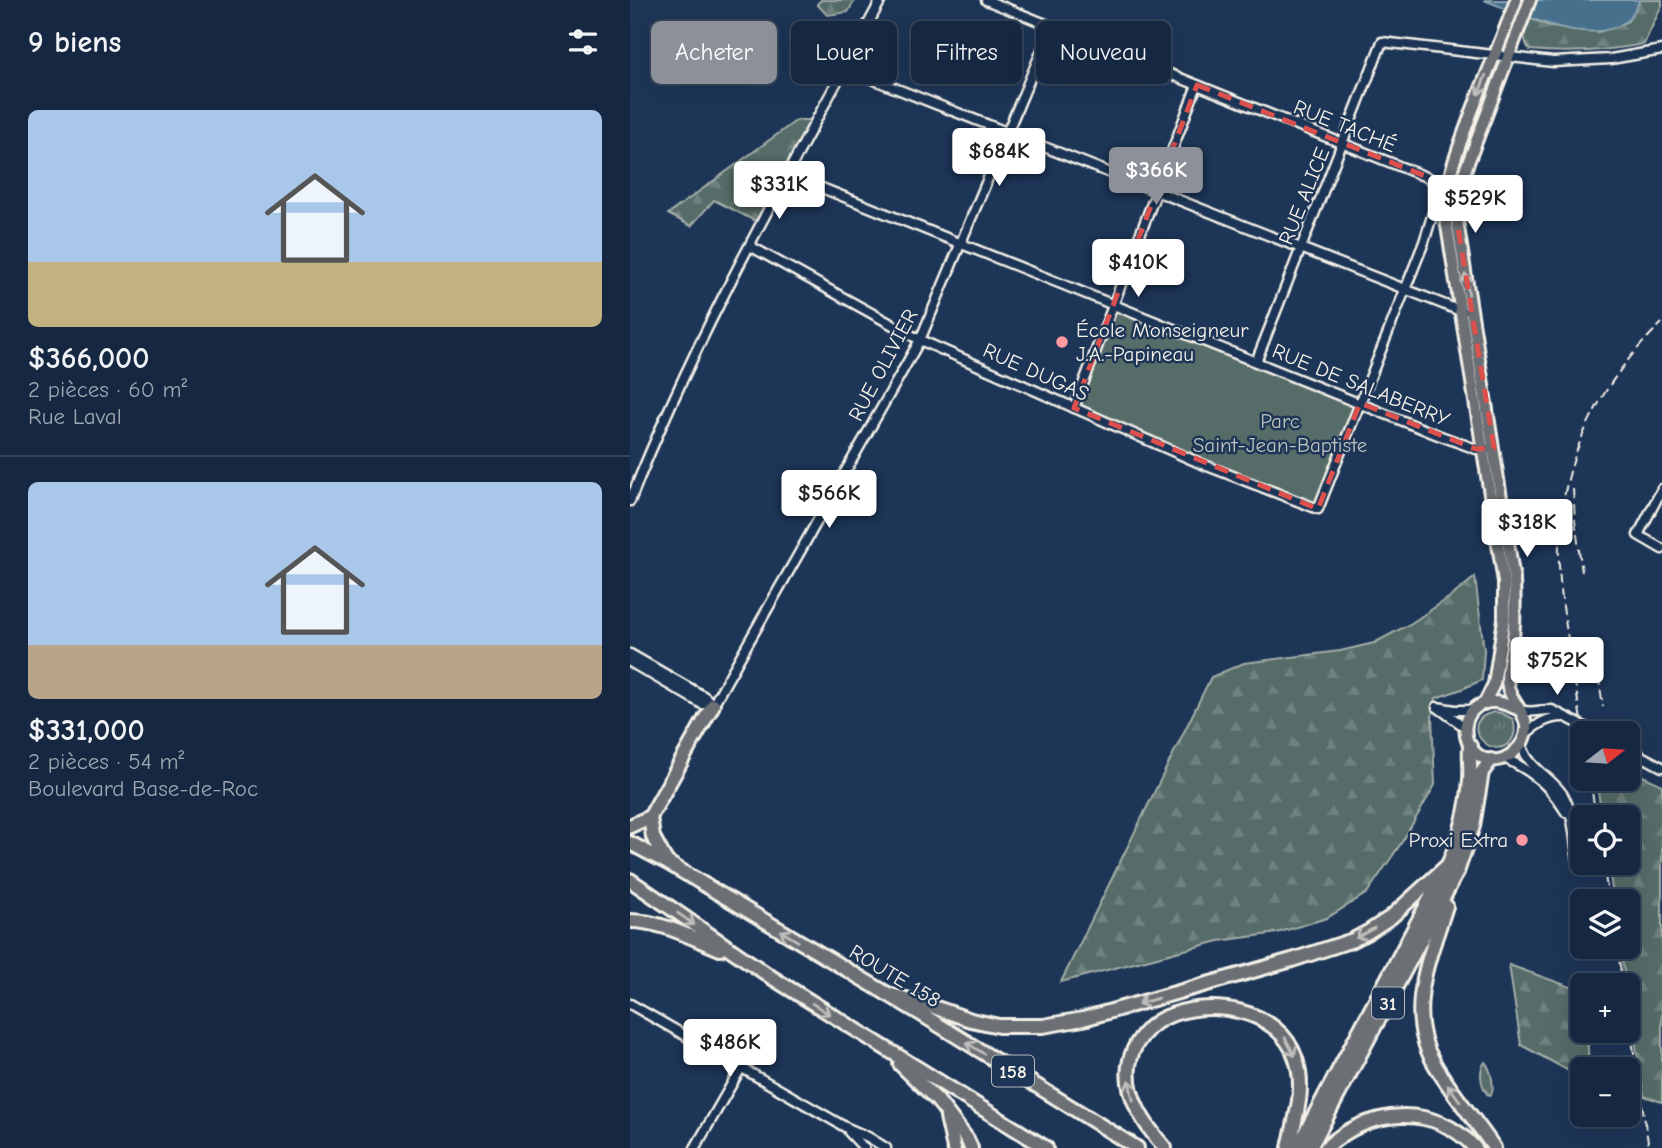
<!DOCTYPE html>
<html lang="fr">
<meta charset="utf-8">
<style>
:root{--surface:#162841;--page:#23344c;--text:#f1f3f6;--muted:#9ea6b1;--line:#35445a;--accent:#8c9099}
body{margin:0;font-family:"Comic Neue",sans-serif;background:var(--page);color:var(--text);height:100vh;display:flex;flex-direction:column;font-size:26px;white-space:nowrap}
*{box-sizing:border-box;margin:0}
p{font-size:23px;color:var(--muted)}
.icon{flex:none;width:38px;height:38px;fill:none;stroke:currentColor;stroke-width:2;stroke-linecap:round;stroke-linejoin:round}
.map{position:relative;flex:1;overflow:hidden}
.sheet{display:flex;flex-direction:column;background:var(--surface);width:630px}
.sheet>*{flex:none}
.guide{position:absolute;left:21px;top:21px;width:665px;height:63px;display:flex;gap:14px}
.needle{width:46px;rotate:73deg}
.controls{position:absolute;left:940px;top:721px;display:grid;gap:14px}
.controls a{display:grid;place-items:center;width:70px;height:70px;border-radius:10px;background:var(--surface);box-shadow:0 7px 28px #0002,0 0 0 2px var(--line);font-size:35px}
.price{position:absolute;translate:-50% -60px;padding:0 16px;border-radius:7px;background:#fff;color:#222;font-size:23px;line-height:46px;filter:drop-shadow(0 2px 4px #0008)}
.price::after{content:'';position:absolute;left:50%;top:42px;width:21px;height:16px;margin-left:-10px;background:inherit;clip-path:polygon(0 0,100% 0,50% 100%)}
.price.current{background:var(--accent);color:#fff}
ul{padding:0;list-style:none}
li{display:grid;align-content:center;gap:14px;height:371px;padding:0 28px}
li+li{border-top:2px solid var(--line)}
li span{display:grid;place-items:center;height:217px;border-radius:10px;color:#555}
li>.icon{margin-inline-start:auto}
span .icon{width:126px;height:126px;fill:#fffc;stroke-width:1}
li b{font-size:30px}
h2{display:flex;justify-content:space-between;align-items:center;height:84px;padding:0 28px;font-size:30px}
.pill{padding:0 24px;border-radius:10px;background:var(--surface);box-shadow:0 7px 28px #0002,0 0 0 2px var(--line);font-size:24px;line-height:63px}
.pill.current{background:var(--accent);color:#fff}
main{display:flex;flex:1;min-height:0}
.map>svg:first-child{display:block}
.grass{fill:url(#grass-tufts);stroke:#a5aea8;stroke-width:2}
.forest{fill:url(#forest-firs);stroke:#a5aea8;stroke-width:2}
.park{fill:#566c68;stroke:#a5aea8;stroke-width:2}
.water{fill:#46708d;stroke:#8ca4b1;stroke-width:2}
.lines{fill:none;stroke-linecap:round;stroke-linejoin:round}
.minor-casing{stroke:#f4f1e8;stroke-width:13}
.major-casing{stroke:#f4f1e8;stroke-width:16}
.highway-casing{stroke:#f4f1e8;stroke-width:18}
.minor{stroke:#1d3557;stroke-width:8}
.major{stroke:#6c6f75;stroke-width:10}
.highway{stroke:#6c6f75;stroke-width:12}
.rail{stroke:#f4f1e8;stroke-width:2;stroke-dasharray:10 5;stroke-linecap:butt}
.oneway{stroke:#bebdba}
.marked{fill:none;stroke:#dc504e;stroke-width:5;stroke-dasharray:14 9;stroke-linejoin:round}
.poi-dot{fill:#ff9aa2;stroke:#1d3557;stroke-width:2.5}
.labels{text-anchor:middle;stroke-width:5;stroke-linejoin:round;paint-order:stroke}
.shield{fill:#1d3557;stroke:#b4b9bc;stroke-width:2}
.shield-label{font-size:19px;font-weight:bold;fill:#f4f1e8}
.street-label{font-size:21px;fill:#f4f1e8;stroke:#1d3557}
.poi-label{font-size:21px;fill:#f4f1e8;stroke:#1d3557;text-anchor:start}
.park-label{font-size:21px;fill:#bdc2bb;stroke:#1d3557}
</style>
<main>
<section class="sheet">
<h2>9 biens<svg class="icon" aria-label="filters" viewBox="0 0 24 24"><path d="M4 7h16M4 17h16"/><circle cx="9" cy="7" r="2"/><circle cx="15" cy="17" r="2"/></svg></h2>
<ul>
<li><span style="background:linear-gradient(#a9c7e8 70%,#c2b280 0)"><svg class="icon" aria-label="home" viewBox="0 0 24 24"><path d="M3 11l9-7 9 7M6 9v11h12V9"/></svg></span><div><b>$366,000</b><p>2 pièces · 60 m²</p><p>Rue Laval</p></div></li>
<li><span style="background:linear-gradient(#a9c7e8 75%,#b9a48a 0)"><svg class="icon" aria-label="home" viewBox="0 0 24 24"><path d="M3 11l9-7 9 7M6 9v11h12V9"/></svg></span><div><b>$331,000</b><p>2 pièces · 54 m²</p><p>Boulevard Base-de-Roc</p></div></li>
</ul>
</section>
<div class="map">
<svg width="1032" height="1148" viewBox="0 0 1032 1148">
<defs>
<pattern id="grass-tufts" width="24" height="20" patternUnits="userSpaceOnUse" patternTransform="scale(1.75)"><rect width="24" height="20" fill="#566c68"/><path d="M3 7l-1-3M5 7V3M7 7l1-3M15 17l-1-3M17 17v-4M19 17l1-3" fill="none" stroke="#6f817e"/></pattern>
<pattern id="forest-firs" width="22" height="20" patternUnits="userSpaceOnUse" patternTransform="scale(1.75)"><rect width="22" height="20" fill="#566c68"/><path d="M5 1l3.5 6h-7zM16 11l3.5 6h-7z" fill="#6f817e"/></pattern>
</defs>
<rect width="100%" height="100%" fill="#1d3557"/>
<filter id="ink" filterUnits="userSpaceOnUse"><feTurbulence type="fractalNoise" baseFrequency=".0143" numOctaves="2"/><feDisplacementMap in="SourceGraphic" scale="14" xChannelSelector="R" yChannelSelector="G"/><feConvolveMatrix kernelMatrix="1 2 1 2 8 2 1 2 1" color-interpolation-filters="sRGB"/></filter>
<g filter="url(#ink)">
<!-- grass -->
<path class="grass" d="M864,712l7,1 12,6c2,8 3,15 -2,22 -19,23 -57,-20 -17,-29z"/>
<!-- forest -->
<g class="forest">
<polygon points="191,0 225,0 218,12 197,15 187,4"/>
<path d="M1010,0h22v5l-18,39c-38,7 -75,10 -114,6 -9,-11 -5,-20 1,-31l19,7 49,6 29,-11z"/>
<polygon points="167,120 184,120 129,223 84,200 61,226 38,214"/>
<polygon points="845,577 854,650 852,680 832,689 806,698 802,717 805,785 772,842 737,893 697,918 647,933 589,941 431,982 581,677 614,663 710,651 744,643 780,624 823,595"/>
<polygon points="998,769 1032,785 1032,1102 1014,1096 990,947 998,947 998,901 984,901 978,863 998,863 998,817 972,817 966,779 998,779"/>
<polygon points="879,965 952,991 952,1031 957,1031 959,1069 952,1069 952,1078 891,1045"/>
<path d="M855,1062c6,7 10,25 6,33l-4,-1c-6,-9 -9,-23 -2,-32z"/>
</g>
<!-- park -->
<polygon class="park" points="483,305 730,403 688,509 444,408"/>
<!-- water -->
<path class="water" d="M854,0h156c-4,7 -8,18 -15,22 -35,26 -105,-8 -141,-22z"/>
<g class="lines">
<defs>
<g id="minor">
<polyline points="356,0 821,187"/>
<polyline points="214,68 833,312"/>
<polyline points="157,174 808,435 846,449 857,449"/>
<polyline points="120,246 290,340 572,464 688,509 794,242 803,213"/>
<polyline points="626,362 752,42 923,62 981,59 1032,50"/>
<polyline points="444,408 567,85"/>
<polyline points="1032,489 1008,535 1032,549"/>
<path d="M0,501c69,-174 163,-336 251,-501"/>
<polyline points="0,654 75,697 83,705"/>
<polyline points="0,662 72,704 83,705"/>
<polyline points="83,705 290,340 422,26"/>
<polyline points="807,707 825,710 843,710"/>
<polyline points="810,709 835,727"/>
<path d="M890,710c12,4 20,-1 32,0l45,23"/>
<path d="M895,734c13,-10 22,-17 38,-17"/>
<path d="M892,745c5,23 29,31 41,50 12,20 11,48 16,70"/>
<polyline points="998,749 1032,767"/>
<path d="M874,758c29,13 45,27 62,54"/>
<polyline points="0,1004 215,1127 238,1137 256,1148"/>
<polyline points="219,1132 234,1148"/>
<polyline points="65,1148 111,1068"/>
</g>
<g id="major">
<path d="M854,704l10,-20 10,-65v-37l-60,-375c3,-26 11,-49 20,-74 16,-45 36,-88 52,-133"/>
<path d="M890,710c-8,-3 -17,-8 -26,-8 -32,-1 -39,42 -11,56 20,9 45,-11 43,-33 -2,-16 -18,-26 -19,-44 0,-14 4,-28 6,-42 2,-20 2,-39 1,-59l-56,-353 -2,-22 2,-16 72,-189"/>
</g>
<g id="highway">
<polyline points="20,817 23,837 36,861"/>
<polyline points="0,826 20,817 83,705"/>
<polyline points="0,843 38,863 291,1014 507,1148"/>
<polyline points="0,880 141,977 416,1148"/>
<path d="M816,906c-16,51 -42,106 -12,157 17,30 41,56 60,85"/>
<path d="M0,921c32,0 61,17 90,28"/>
<polyline points="257,994 295,1004 341,1020 369,1026 413,1026 453,1019 662,960 723,940 738,932 761,917 818,865"/>
<polyline points="270,1064 307,1100 337,1139 341,1148"/>
<polyline points="317,1117 324,1148"/>
<path d="M535,1148c-25,-28 -50,-68 -28,-105 7,-11 16,-20 27,-25 44,-21 116,-10 132,41 10,31 -1,59 -7,89"/>
<path d="M667,1148l151,-283c12,-28 20,-56 22,-86 1,-11 -1,-22 0,-33"/>
<polyline points="680,1148 827,872 843,826 852,772 861,760"/>
<path d="M696,1148c41,-39 108,-46 149,0"/>
</g>
</defs>
<!-- minor casing -->
<use href="#minor" class="minor-casing"/>
<!-- major casing -->
<use href="#major" class="major-casing"/>
<!-- highway casing -->
<use href="#highway" class="highway-casing"/>
<!-- minor -->
<use href="#minor" class="minor"/>
<!-- major -->
<use href="#major" class="major"/>
<!-- highway -->
<use href="#highway" class="highway"/>
<!-- rail -->
<g class="rail">
<polyline points="943,489 945,520 952,572"/>
<polyline points="964,646 973,707"/>
<path d="M953,733c-5,-31 -10,-63 -15,-94 -4,-25 -8,-49 -9,-74 -3,-95 35,-177 103,-242"/>
<polyline points="960,779 966,817"/>
<polyline points="973,863 979,901"/>
<polyline points="987,947 993,985"/>
<polyline points="998,1015 1019,1148"/>
</g>
</g>
<!-- one-way arrows -->
<defs><path id="oneway-shaft" d="M-6 0H5M1.5-3L5.5 0L1.5 3" fill="none" stroke-width="1.6" stroke-linecap="round" stroke-linejoin="round" transform="scale(1.75)"/></defs>
<g class="oneway">
<use href="#oneway-shaft" transform="translate(852 85) rotate(111)"/>
<use href="#oneway-shaft" transform="translate(837 284) rotate(-99)"/>
<use href="#oneway-shaft" transform="translate(56 919) rotate(35)"/>
<use href="#oneway-shaft" transform="translate(735 933) rotate(151)"/>
<use href="#oneway-shaft" transform="translate(159 936) rotate(-149)"/>
<use href="#oneway-shaft" transform="translate(518 1001) rotate(164)"/>
<use href="#oneway-shaft" transform="translate(191 1009) rotate(32)"/>
<use href="#oneway-shaft" transform="translate(660 1047) rotate(62)"/>
<use href="#oneway-shaft" transform="translate(345 1048) rotate(-148)"/>
<use href="#oneway-shaft" transform="translate(501 1090) rotate(-102)"/>
<use href="#oneway-shaft" transform="translate(824 1093) rotate(-126)"/>
</g>
</g>
<!-- marked area -->
<path class="marked" d="M567,85l261,104v38l36,221 -18,1 -116,-46 -42,106 -244,-101z"/>
<!-- markers -->
<g class="poi-dot">
<circle cx="432" cy="342" r="7"/>
<circle cx="892" cy="840" r="7"/>
</g>
<g class="labels">
<!-- shield labels -->
<g class="shield">
<rect x="742" y="987.5" width="32" height="31" rx="5"/>
<rect x="362" y="1055.5" width="42" height="31" rx="5"/>
</g>
<g class="shield-label">
<text x="758" y="1010">31</text>
<text x="383" y="1078">158</text>
</g>
<!-- street labels -->
<g class="street-label">
<text transform="translate(715 126) rotate(22)" y="7">RUE TACHÉ</text>
<text transform="translate(674 196) rotate(-68)" y="7">RUE ALICE</text>
<text transform="translate(253 365) rotate(-62)" y="7">RUE OLIVIER</text>
<text transform="translate(406 372) rotate(24)" y="7">RUE DUGAS</text>
<text transform="translate(731 385) rotate(22)" y="7">RUE DE SALABERRY</text>
<text transform="translate(265 976) rotate(31)" y="7">ROUTE 158</text>
</g>
<!-- poi labels -->
<g class="poi-label">
<text x="446" y="337">École Monseigneur<tspan x="446" dy="24">J.A.-Papineau</tspan></text>
<text x="878" y="847" text-anchor="end">Proxi Extra</text>
</g>
<!-- park labels -->
<g class="park-label">
<text x="650" y="428">Parc<tspan x="650" dy="24">Saint-Jean-Baptiste</tspan></text>
</g>
</g>
</svg>
<div class="controls">
<a><svg class="needle" viewBox="-14 -14 28 28"><path d="M0-13l5 13h-10z" fill="#e53935"/><path d="M0 13l5-13h-10z" fill="#9ea6b1"/></svg></a>
<a><svg class="icon" aria-label="locate" viewBox="0 0 24 24"><circle cx="12" cy="12" r="6"/><path d="M12 2v4M12 18v4M2 12h4M18 12h4"/></svg></a>
<a><svg class="icon" aria-label="layers" viewBox="0 0 24 24"><path d="M12 4l9 5-9 5-9-5zM3 14l9 5 9-5"/></svg></a>
<a>+</a>
<a>−</a>
</div>
<b class="price" style="left:369px;top:188px">$684K</b>
<b class="price current" style="left:526px;top:207px">$366K</b>
<b class="price" style="left:149px;top:221px">$331K</b>
<b class="price" style="left:845px;top:235px">$529K</b>
<b class="price" style="left:508px;top:299px">$410K</b>
<b class="price" style="left:199px;top:530px">$566K</b>
<b class="price" style="left:897px;top:559px">$318K</b>
<b class="price" style="left:927px;top:697px">$752K</b>
<b class="price" style="left:100px;top:1079px">$486K</b>
<div class="guide">
<a class="pill current">Acheter</a>
<a class="pill">Louer</a>
<a class="pill">Filtres</a>
<a class="pill">Nouveau</a>
</div>
</div>
</main>
